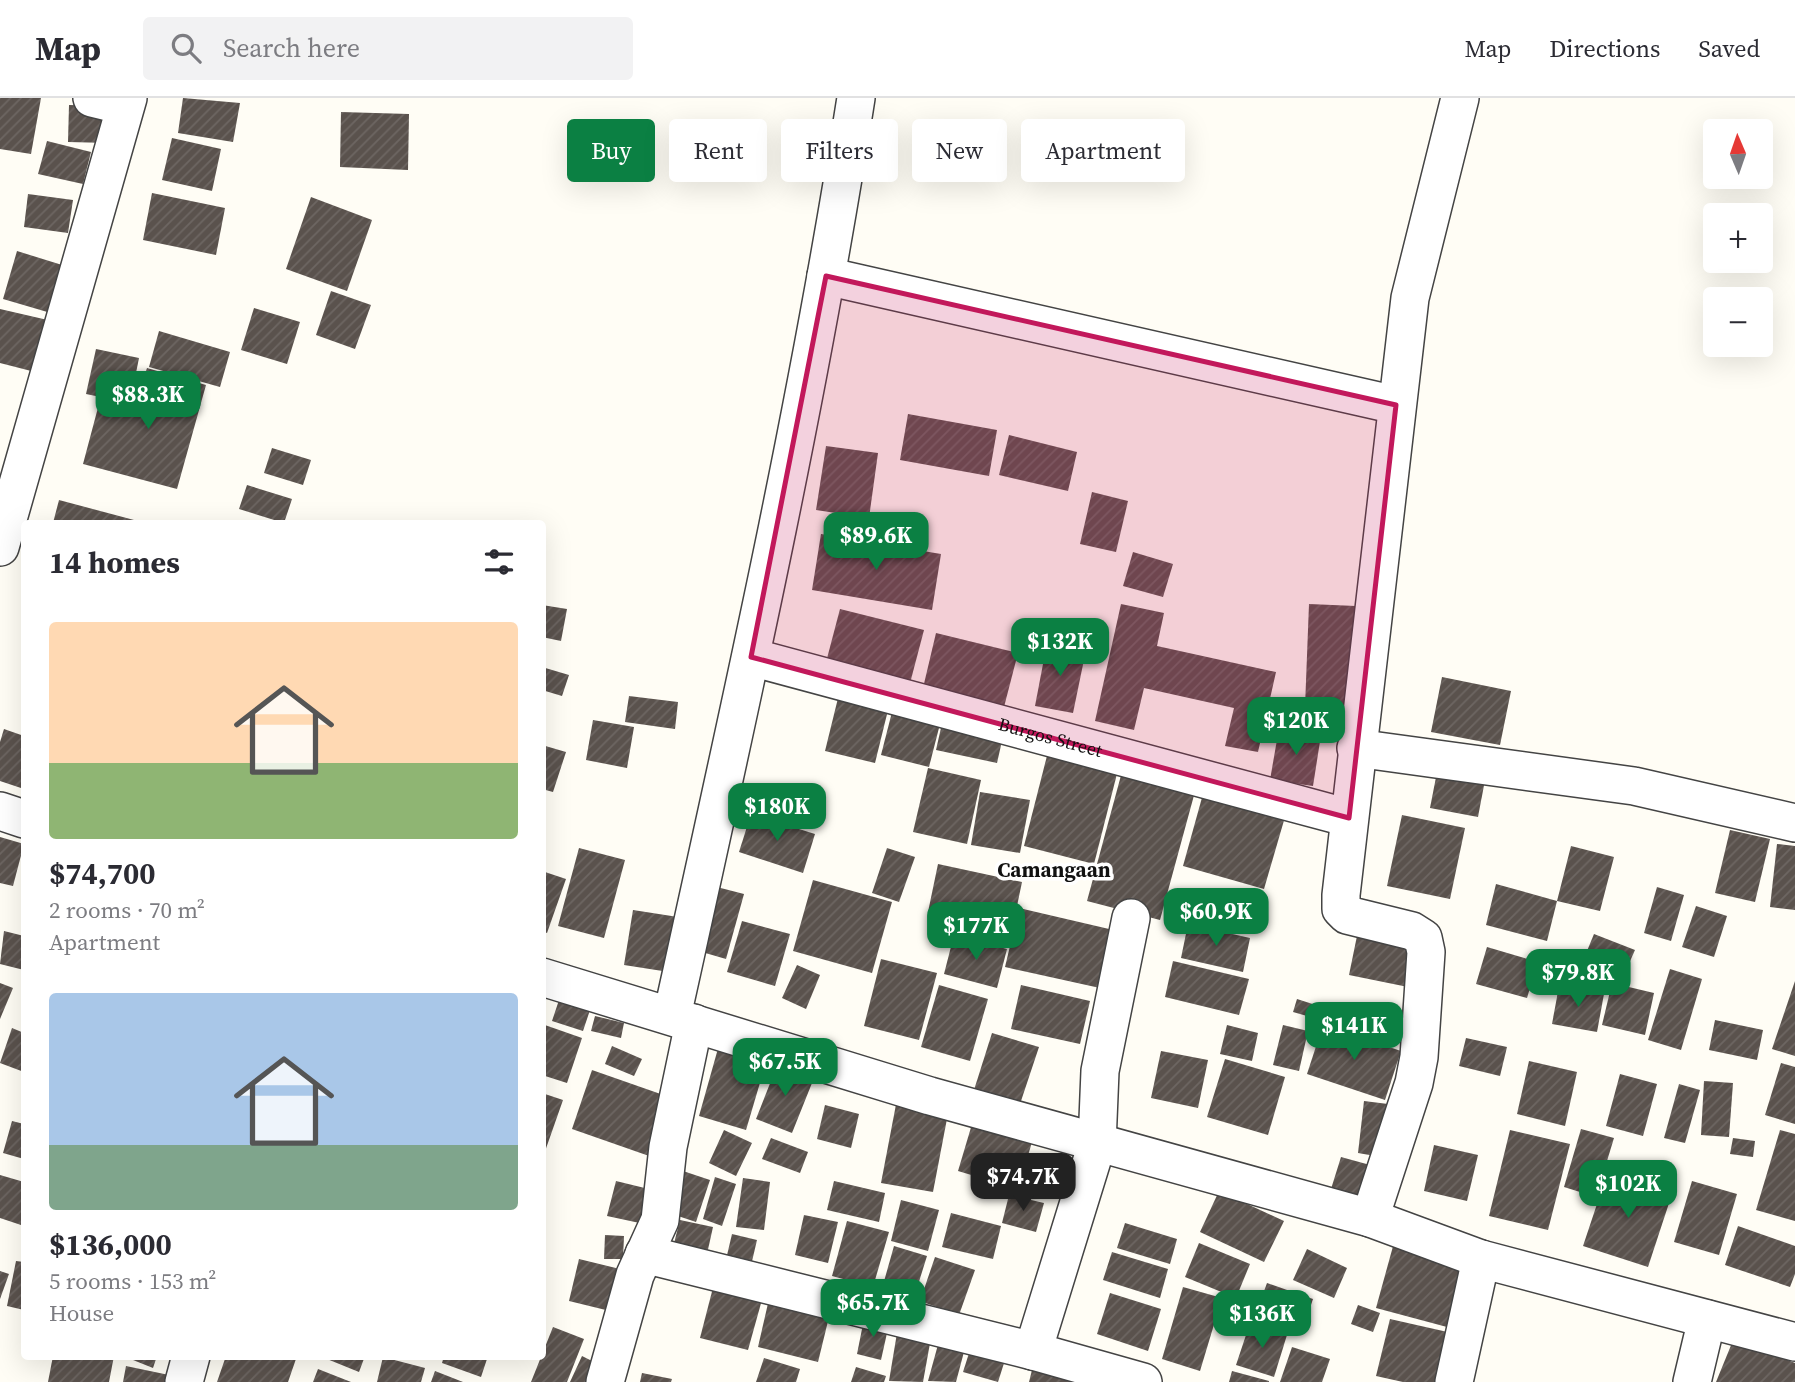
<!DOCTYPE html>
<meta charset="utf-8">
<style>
:root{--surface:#fff;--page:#f2f2f3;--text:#2b2b33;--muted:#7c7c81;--line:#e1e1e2;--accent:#0b8043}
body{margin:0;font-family:"Source Serif 4",serif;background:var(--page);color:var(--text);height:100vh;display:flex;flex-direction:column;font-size:26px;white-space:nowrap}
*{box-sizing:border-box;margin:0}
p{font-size:23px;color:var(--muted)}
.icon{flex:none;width:38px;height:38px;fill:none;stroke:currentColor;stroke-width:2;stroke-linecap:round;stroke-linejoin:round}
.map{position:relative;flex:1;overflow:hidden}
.details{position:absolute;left:21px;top:422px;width:525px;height:840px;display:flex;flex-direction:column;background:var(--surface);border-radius:7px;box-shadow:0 7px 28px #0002}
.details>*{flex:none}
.guide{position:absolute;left:567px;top:21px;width:665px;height:63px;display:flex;gap:14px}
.needle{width:46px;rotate:358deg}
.buttons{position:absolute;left:1703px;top:21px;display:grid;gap:14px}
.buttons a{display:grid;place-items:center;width:70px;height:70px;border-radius:7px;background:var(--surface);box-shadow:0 7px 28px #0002;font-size:35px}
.price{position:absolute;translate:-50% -60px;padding:0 16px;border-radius:14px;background:var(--accent);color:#fff;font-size:23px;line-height:46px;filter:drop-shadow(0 2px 4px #0008)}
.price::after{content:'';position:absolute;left:50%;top:42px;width:21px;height:16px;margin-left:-10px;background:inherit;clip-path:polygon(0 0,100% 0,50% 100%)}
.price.active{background:#222;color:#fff}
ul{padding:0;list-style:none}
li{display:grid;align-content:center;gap:14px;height:371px;padding:0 28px}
li span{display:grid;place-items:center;height:217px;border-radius:7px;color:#555}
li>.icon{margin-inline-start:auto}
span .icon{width:126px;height:126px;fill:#fffc;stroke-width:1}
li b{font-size:30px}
h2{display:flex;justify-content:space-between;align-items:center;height:84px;padding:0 28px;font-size:30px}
.pill{padding:0 24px;border-radius:7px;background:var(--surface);box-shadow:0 7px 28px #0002;font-size:24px;line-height:63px}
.pill.active{background:var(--accent);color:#fff}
header{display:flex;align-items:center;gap:42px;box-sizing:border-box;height:98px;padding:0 35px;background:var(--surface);border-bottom:2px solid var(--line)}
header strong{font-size:33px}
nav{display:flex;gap:38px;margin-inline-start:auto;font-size:24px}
.search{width:490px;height:63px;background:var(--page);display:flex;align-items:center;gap:18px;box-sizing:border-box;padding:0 24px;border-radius:7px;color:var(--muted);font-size:26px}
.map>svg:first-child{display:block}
.building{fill:url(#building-hatch)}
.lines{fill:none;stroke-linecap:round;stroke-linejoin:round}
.minor-casing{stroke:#444;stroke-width:40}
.minor{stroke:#fff;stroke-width:37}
.marked{fill:#c2185b;fill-opacity:0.2;stroke:#c2185b;stroke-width:5;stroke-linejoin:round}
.labels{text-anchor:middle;stroke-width:7;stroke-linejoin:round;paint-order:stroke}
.street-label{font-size:18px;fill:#111;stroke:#fff}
.quarter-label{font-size:21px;font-weight:bold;fill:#111;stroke:#fff}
</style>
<header>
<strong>Map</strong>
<div class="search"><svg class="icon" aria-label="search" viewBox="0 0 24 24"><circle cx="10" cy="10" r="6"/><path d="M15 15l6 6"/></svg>Search here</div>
<nav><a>Map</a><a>Directions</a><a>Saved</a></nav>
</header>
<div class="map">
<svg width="1795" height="1284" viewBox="0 0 1795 1284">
<defs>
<pattern id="building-hatch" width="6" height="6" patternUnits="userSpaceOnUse" patternTransform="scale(1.75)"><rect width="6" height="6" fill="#5a524d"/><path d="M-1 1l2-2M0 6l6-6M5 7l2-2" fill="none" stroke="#6d6662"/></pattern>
</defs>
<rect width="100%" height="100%" fill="#fffdf5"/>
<!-- building -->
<g class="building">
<polygon points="0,0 41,0 31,56 0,51"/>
<polygon points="183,0 240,5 233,44 178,35"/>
<polygon points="69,7 110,8 109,45 68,44"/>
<polygon points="341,14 409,16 408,72 340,69"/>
<polygon points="172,40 221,51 212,93 162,82"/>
<polygon points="47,43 91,54 83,86 38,76"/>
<polygon points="152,95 225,110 216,157 143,142"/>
<polygon points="28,96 73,102 68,135 24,129"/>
<polygon points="311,99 372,122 347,193 286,171"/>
<polygon points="17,153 75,171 61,218 3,201"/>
<polygon points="331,193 371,207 355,251 316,237"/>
<polygon points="254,210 300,224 287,266 241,252"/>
<polygon points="0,211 52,223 39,275 0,265"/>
<polygon points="159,233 230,254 220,289 149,269"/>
<polygon points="96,251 139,260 130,305 86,296"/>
<polygon points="147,270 206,287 177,391 83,366 100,302 134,311"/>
<polygon points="908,316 997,332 989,378 900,362"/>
<polygon points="1009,337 1077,354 1068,393 999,377"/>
<polygon points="826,348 878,355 869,420 816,412"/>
<polygon points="272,350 311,362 303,387 264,375"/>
<polygon points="247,387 292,401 284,425 239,411"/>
<polygon points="1092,394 1128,403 1116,454 1080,446"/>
<polygon points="59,402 134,422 133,425 53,425"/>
<polygon points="821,436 941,456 932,512 812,492"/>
<polygon points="1133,454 1173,466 1163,499 1123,488"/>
<polygon points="1121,506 1164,515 1157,548 1276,574 1258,654 1225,648 1234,610 1144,590 1134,632 1095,623"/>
<polygon points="1309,506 1356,508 1353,611 1305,609"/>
<polygon points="542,507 567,511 561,543 542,539"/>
<polygon points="840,511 924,532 909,589 825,568"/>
<polygon points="936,535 1018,555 1004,609 923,590"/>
<polygon points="1047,545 1086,552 1073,615 1035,608"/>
<polygon points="542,569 569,577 562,598 542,592"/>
<polygon points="1442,579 1511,593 1500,647 1431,634"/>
<polygon points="839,596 889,608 875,665 825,653"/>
<polygon points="629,598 678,604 675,631 625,624"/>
<polygon points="892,614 940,626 929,669 881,657"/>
<polygon points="943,621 1004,634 997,665 936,652"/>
<polygon points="593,622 634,629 627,670 586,662"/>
<polygon points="1279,630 1321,637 1313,688 1270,682"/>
<polygon points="4,631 24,638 24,679 21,690 0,683 0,644"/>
<polygon points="1050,646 1120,664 1094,766 1024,748"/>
<polygon points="542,647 566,654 553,694 542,691"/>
<polygon points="928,670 981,682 967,746 913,734"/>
<polygon points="1123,670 1196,690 1160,822 1087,803"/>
<polygon points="1437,674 1485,682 1478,719 1430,710"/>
<polygon points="980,694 1030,702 1020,755 971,747"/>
<polygon points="1203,696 1285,719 1264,791 1183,768"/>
<polygon points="751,716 815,736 803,775 739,754"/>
<polygon points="1402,717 1465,730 1450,801 1387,788"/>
<polygon points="1730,732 1770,741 1755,804 1715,795"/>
<polygon points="0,739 24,746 13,788 0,785"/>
<polygon points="1777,746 1795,748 1795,812 1770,809"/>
<polygon points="1571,748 1614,759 1600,813 1557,803 1547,843 1486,827 1496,786 1557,803"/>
<polygon points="579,750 625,762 604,840 558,828"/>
<polygon points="887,750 915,759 899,804 872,795"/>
<polygon points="938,766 1022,784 1012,832 928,814"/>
<polygon points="542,773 566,781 547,835 542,833"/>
<polygon points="813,782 892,804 872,875 793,853"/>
<polygon points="713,788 744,796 726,861 695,852"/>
<polygon points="1657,789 1684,797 1671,843 1644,835"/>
<polygon points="1696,808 1727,818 1714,859 1682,849"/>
<polygon points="1019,810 1122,834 1109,892 1005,869"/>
<polygon points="633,812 678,819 669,874 624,867"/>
<polygon points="742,823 790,836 775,888 727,874"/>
<polygon points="1188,826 1250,840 1243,874 1181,860"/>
<polygon points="4,833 24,838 24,872 0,866"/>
<polygon points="1358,833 1417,845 1408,889 1349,877"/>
<polygon points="1594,836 1635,852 1627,870 1587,853"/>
<polygon points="954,837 1007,851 997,890 944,876"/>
<polygon points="1487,849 1538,864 1527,900 1476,886"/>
<polygon points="881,861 937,875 919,942 864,928"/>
<polygon points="1173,863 1249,881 1239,917 1165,899"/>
<polygon points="797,867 820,877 806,911 782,900"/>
<polygon points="1670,871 1702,881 1681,952 1648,942"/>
<polygon points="1795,883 1795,958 1772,951"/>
<polygon points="0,885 13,890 0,921"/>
<polygon points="1612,885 1654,895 1645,937 1602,927"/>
<polygon points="939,887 988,901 970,963 921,949"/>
<polygon points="1021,887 1090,903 1080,946 1011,931"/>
<polygon points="1559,888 1604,896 1597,934 1552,926"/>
<polygon points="1297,901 1325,910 1321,922 1293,914"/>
<polygon points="559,902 590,912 583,933 552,923"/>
<polygon points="595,918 624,925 621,940 591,933"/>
<polygon points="1715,922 1763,932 1757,962 1709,952"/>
<polygon points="542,926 582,940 567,985 542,977"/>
<polygon points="1227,927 1258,935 1252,963 1220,956"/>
<polygon points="1283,927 1308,933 1299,973 1273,967"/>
<polygon points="1323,927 1401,953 1385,1002 1307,976"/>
<polygon points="12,930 24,935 24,974 0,965"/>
<polygon points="992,935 1039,949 1020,1006 974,992"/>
<polygon points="1466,940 1507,949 1500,978 1459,968"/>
<polygon points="719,947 767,961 746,1032 699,1018"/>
<polygon points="612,948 642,961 634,978 605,966"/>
<polygon points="1161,953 1208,962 1198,1010 1151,1000"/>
<polygon points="1225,961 1285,979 1268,1037 1207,1019"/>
<polygon points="1529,963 1577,974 1565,1028 1517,1016"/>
<polygon points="778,965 814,980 792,1035 756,1021"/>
<polygon points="1781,965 1795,969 1795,1026 1765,1017"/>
<polygon points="592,972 672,1000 652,1059 572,1031"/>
<polygon points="1620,976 1657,986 1643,1038 1606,1028"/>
<polygon points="1704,983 1733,985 1729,1039 1701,1037"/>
<polygon points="1679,986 1700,992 1685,1045 1664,1040"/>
<polygon points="542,995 563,1002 543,1059 542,1059"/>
<polygon points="898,996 950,1005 933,1094 881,1085"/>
<polygon points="1364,1003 1388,1006 1381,1059 1358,1055"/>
<polygon points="825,1007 859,1016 851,1050 817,1041"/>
<polygon points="975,1016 1035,1034 1018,1091 958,1073"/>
<polygon points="12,1023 24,1026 24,1061 3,1055"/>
<polygon points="1581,1031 1614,1040 1596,1099 1564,1089"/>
<polygon points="724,1032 752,1045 736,1078 709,1065"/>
<polygon points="1510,1032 1570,1046 1548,1132 1489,1118"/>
<polygon points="1780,1032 1795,1036 1795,1123 1756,1112"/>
<polygon points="771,1040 808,1054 800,1075 762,1061"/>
<polygon points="1733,1040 1755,1043 1753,1059 1730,1056"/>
<polygon points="1434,1047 1478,1057 1467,1103 1424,1093"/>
<polygon points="1341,1059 1381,1070 1371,1102 1331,1091"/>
<polygon points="683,1073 710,1082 696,1124 669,1115"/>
<polygon points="1607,1076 1672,1096 1648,1169 1583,1148"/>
<polygon points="0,1077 24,1084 24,1128 0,1120"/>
<polygon points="715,1079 736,1086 722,1128 703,1121"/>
<polygon points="743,1080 770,1084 764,1132 736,1129"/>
<polygon points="616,1083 657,1093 649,1127 607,1118"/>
<polygon points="834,1083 885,1095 879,1124 827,1112"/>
<polygon points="1692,1083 1737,1096 1719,1157 1674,1144"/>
<polygon points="1219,1093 1284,1123 1264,1164 1200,1134"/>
<polygon points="1009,1097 1044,1105 1036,1134 1002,1125"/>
<polygon points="901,1102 939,1112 928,1153 891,1143"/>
<polygon points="951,1115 1001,1128 993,1161 942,1149"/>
<polygon points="804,1117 838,1124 828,1165 795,1157"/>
<polygon points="680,1122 713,1129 705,1165 671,1157"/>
<polygon points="847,1123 889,1134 873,1189 832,1178"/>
<polygon points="1125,1125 1177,1141 1170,1166 1117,1150"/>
<polygon points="1738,1128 1795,1148 1795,1176 1790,1189 1725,1167"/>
<polygon points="732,1136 757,1142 749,1176 724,1170"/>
<polygon points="605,1137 624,1138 623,1161 604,1161"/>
<polygon points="1395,1141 1466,1160 1447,1229 1376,1210"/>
<polygon points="1199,1145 1250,1166 1236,1200 1185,1179"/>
<polygon points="894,1148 927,1158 913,1203 881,1194"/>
<polygon points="1307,1151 1347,1170 1334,1200 1293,1182"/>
<polygon points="1112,1154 1168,1171 1160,1200 1103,1182"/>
<polygon points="935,1159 975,1172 959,1217 920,1203"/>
<polygon points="579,1161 624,1172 614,1214 569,1203"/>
<polygon points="16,1163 24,1164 24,1212 7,1208"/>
<polygon points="0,1173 9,1176 0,1201"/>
<polygon points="716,1178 765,1191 748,1252 700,1240"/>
<polygon points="1267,1185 1313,1201 1302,1234 1255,1218"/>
<polygon points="1183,1189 1222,1200 1200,1273 1162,1261"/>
<polygon points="1110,1195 1161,1211 1148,1253 1097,1236"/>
<polygon points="769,1201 830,1215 818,1264 758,1249"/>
<polygon points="1358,1207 1380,1215 1373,1234 1351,1226"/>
<polygon points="864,1221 889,1226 881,1262 857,1256"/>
<polygon points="1390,1221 1452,1235 1440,1284 1403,1284 1376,1278"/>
<polygon points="1250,1225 1287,1237 1274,1279 1236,1267"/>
<polygon points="553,1229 584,1241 567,1284 531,1284"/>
<polygon points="898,1229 932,1234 923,1284 889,1283"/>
<polygon points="1734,1240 1795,1265 1795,1284 1716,1284"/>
<polygon points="939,1243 965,1250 956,1284 928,1283"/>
<polygon points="1292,1249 1330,1261 1322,1284 1280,1284"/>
<polygon points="970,1252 1005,1262 998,1284 963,1274"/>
<polygon points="53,1258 114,1258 109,1284 48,1284"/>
<polygon points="123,1258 157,1258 153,1270"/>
<polygon points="226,1258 297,1258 288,1284 217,1284"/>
<polygon points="328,1258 365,1258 359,1274 327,1261"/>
<polygon points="444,1258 488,1258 481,1279 442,1265"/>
<polygon points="582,1258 606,1270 600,1284 570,1284"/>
<polygon points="383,1259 425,1270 421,1284 377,1284"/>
<polygon points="764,1260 800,1271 796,1284 756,1284"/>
<polygon points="1034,1264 1085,1284 1029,1284"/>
<polygon points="126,1268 169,1277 167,1284 123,1284"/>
<polygon points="856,1269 886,1278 884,1284 851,1284"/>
<polygon points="318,1271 351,1284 313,1284"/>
<polygon points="435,1273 463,1284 431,1284"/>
<polygon points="1232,1273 1269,1283 1269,1284 1229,1284"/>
<polygon points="642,1275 672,1281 671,1284 640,1284"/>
</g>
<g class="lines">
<defs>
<g id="minor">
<polyline points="92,0 125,8"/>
<polyline points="826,178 1396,307"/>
<polyline points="0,449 128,0"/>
<path id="s1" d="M751,559l598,161"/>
<polyline points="1356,650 1634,688 1795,725"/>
<polyline points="0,713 24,721"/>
<polyline points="542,879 930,998 1370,1120 1481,1161 1795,1244"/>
<path d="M672,918c67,-304 136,-610 184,-918"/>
<polyline points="1370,1120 1414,985 1419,959 1426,854 1423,840 1412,833 1347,817 1341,811 1341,797 1410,200 1460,0"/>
<polyline points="644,1156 1033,1253 1097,1046 1100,973 1131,820"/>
<polyline points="1033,1253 1143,1284"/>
<polyline points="184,1284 191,1258"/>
<polyline points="605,1284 635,1177 660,1122 668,1049 694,925"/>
<polyline points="1454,1284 1481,1161"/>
<polyline points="1692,1284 1707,1221"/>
</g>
</defs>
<!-- minor casing -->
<use href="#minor" class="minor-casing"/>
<!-- minor -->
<use href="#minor" class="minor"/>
</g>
<!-- marked area -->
<path class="marked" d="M826,178l570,129 -47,413 -598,-161z"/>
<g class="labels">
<!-- street labels -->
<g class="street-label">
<text dy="6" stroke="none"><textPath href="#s1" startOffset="310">Burgos Street</textPath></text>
</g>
<!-- quarter labels -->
<g class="quarter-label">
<text x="1054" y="779">Camangaan</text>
</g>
</g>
</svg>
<div class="buttons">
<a><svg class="needle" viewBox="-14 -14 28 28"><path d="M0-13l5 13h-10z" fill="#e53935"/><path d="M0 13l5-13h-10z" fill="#7c7c81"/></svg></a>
<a>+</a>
<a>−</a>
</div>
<b class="price" style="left:148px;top:333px">$88.3K</b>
<b class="price" style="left:876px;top:474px">$89.6K</b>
<b class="price" style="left:1060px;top:580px">$132K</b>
<b class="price" style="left:1296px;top:659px">$120K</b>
<b class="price" style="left:777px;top:745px">$180K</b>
<b class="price" style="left:1216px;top:850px">$60.9K</b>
<b class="price" style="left:976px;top:864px">$177K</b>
<b class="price" style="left:1578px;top:911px">$79.8K</b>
<b class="price" style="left:1354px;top:964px">$141K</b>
<b class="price" style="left:785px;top:1000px">$67.5K</b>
<b class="price active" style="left:1023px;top:1115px">$74.7K</b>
<b class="price" style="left:1628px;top:1122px">$102K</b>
<b class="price" style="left:873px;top:1241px">$65.7K</b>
<b class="price" style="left:1262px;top:1252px">$136K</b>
<div class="guide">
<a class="pill active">Buy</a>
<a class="pill">Rent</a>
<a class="pill">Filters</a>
<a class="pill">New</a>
<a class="pill">Apartment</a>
</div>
<section class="details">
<h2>14 homes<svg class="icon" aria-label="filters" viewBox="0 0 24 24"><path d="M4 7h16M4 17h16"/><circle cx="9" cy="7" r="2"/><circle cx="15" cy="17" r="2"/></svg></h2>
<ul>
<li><span style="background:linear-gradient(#ffd9b3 65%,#8fb573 0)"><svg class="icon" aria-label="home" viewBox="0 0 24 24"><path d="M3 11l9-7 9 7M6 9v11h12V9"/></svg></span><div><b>$74,700</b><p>2 rooms · 70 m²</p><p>Apartment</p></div></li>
<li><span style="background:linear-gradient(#a9c7e8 70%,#7fa58c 0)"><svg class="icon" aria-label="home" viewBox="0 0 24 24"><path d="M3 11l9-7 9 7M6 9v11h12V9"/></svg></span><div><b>$136,000</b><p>5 rooms · 153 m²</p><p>House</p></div></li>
</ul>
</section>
</div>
